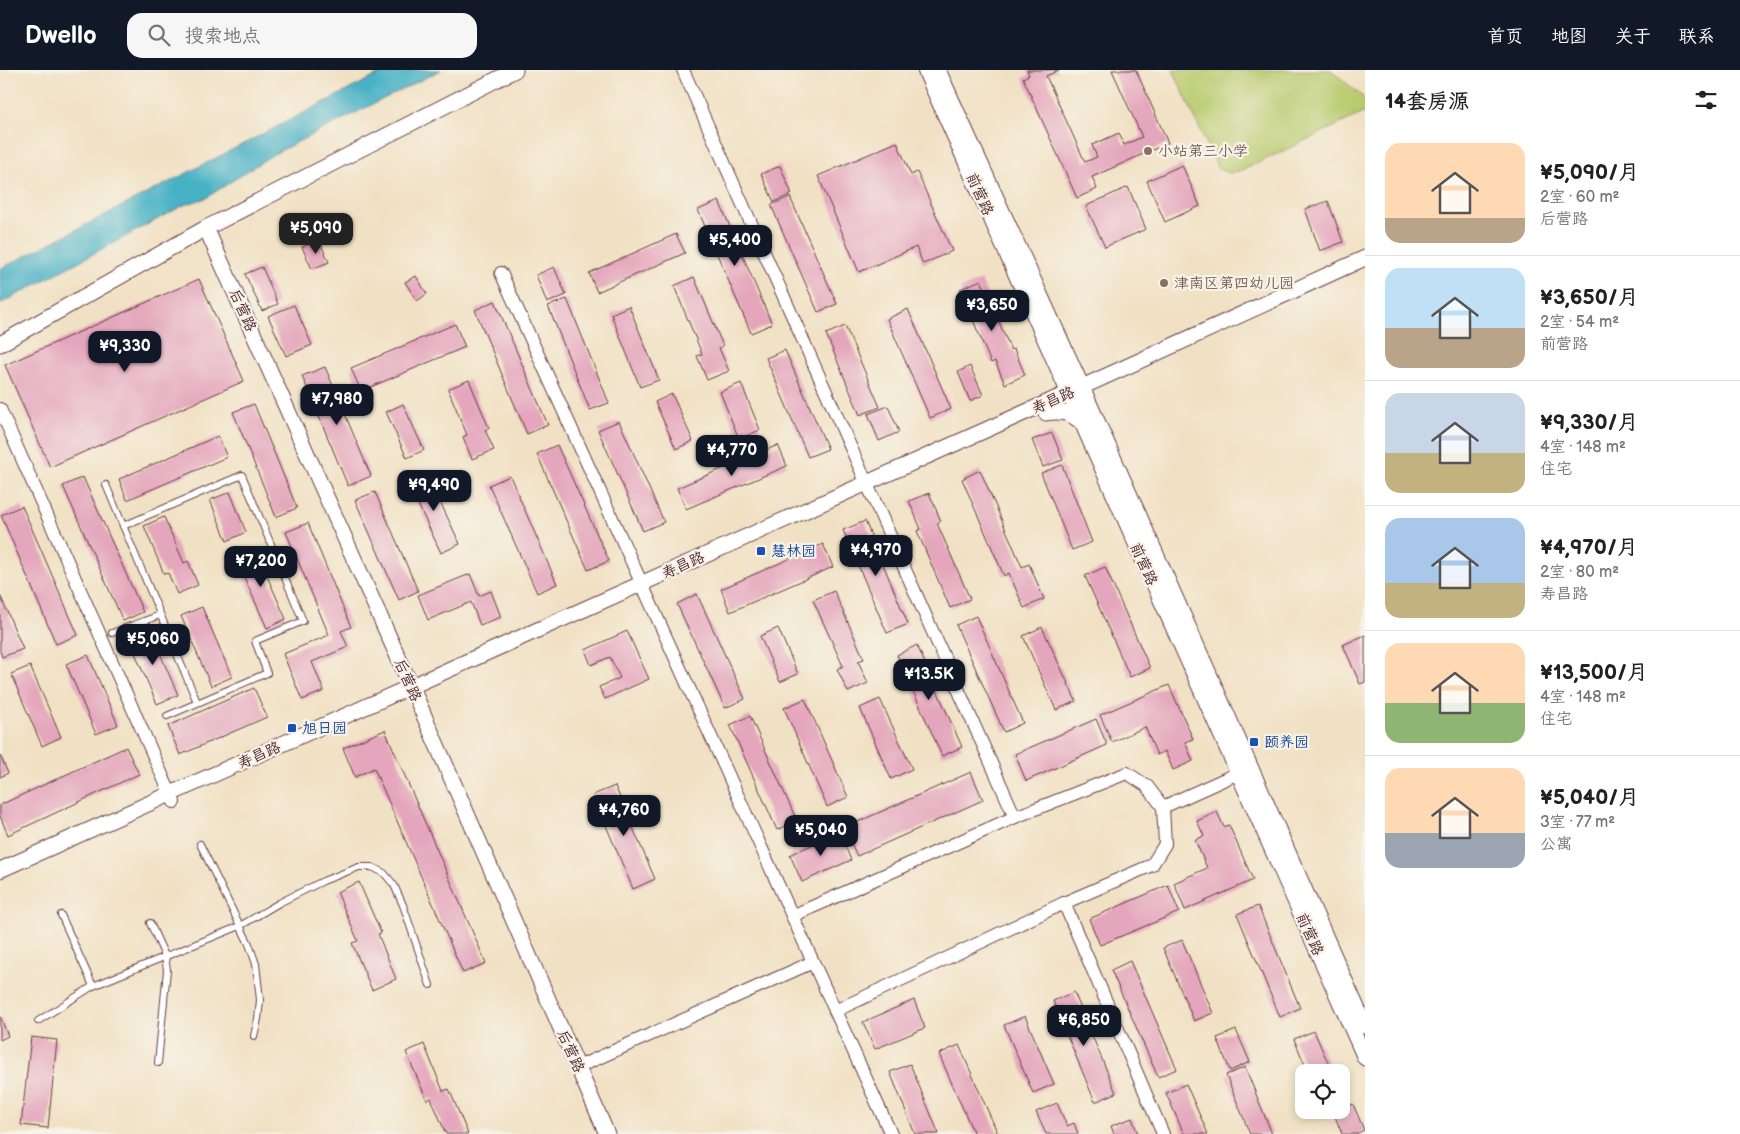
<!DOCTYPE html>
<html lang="zh">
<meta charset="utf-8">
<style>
:root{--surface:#fff;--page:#f6f6f6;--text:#222;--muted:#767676;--line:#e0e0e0;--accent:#111827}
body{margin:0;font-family:"Balsamiq Sans","LXGW WenKai TC",sans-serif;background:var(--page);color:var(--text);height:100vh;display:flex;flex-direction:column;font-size:19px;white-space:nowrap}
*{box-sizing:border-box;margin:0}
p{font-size:16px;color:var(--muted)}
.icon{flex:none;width:28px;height:28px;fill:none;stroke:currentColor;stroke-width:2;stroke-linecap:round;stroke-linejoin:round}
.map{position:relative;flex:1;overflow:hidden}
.sheet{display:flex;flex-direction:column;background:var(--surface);width:375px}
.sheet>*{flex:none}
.buttons{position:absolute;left:1295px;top:994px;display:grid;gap:10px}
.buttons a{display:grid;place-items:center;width:55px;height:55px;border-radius:10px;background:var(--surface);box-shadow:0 2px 8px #0003;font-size:25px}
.price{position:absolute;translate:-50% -42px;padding:0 11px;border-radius:10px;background:var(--accent);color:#fff;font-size:16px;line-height:32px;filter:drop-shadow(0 1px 2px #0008)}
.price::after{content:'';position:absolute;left:50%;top:30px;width:15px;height:11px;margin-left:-8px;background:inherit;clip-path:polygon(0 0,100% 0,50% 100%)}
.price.active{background:#222;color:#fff}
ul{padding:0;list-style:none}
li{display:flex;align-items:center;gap:15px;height:125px;padding:0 20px}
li+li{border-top:1px solid var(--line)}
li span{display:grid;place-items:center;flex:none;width:140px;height:100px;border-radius:15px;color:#555}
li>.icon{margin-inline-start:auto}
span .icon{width:60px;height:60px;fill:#fffc;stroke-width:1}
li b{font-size:21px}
h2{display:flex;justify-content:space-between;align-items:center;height:60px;padding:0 20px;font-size:21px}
header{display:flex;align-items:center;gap:30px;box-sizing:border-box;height:70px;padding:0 25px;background:var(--accent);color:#fff}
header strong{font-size:24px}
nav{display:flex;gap:28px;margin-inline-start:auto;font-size:18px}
.search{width:350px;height:45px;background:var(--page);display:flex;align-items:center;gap:12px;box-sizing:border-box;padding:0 18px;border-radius:15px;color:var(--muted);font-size:19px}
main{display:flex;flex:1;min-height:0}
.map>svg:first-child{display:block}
.green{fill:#b9cb6e;stroke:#82754c}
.water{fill:#47b1c5;stroke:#486878}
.building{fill:#e4a6bc}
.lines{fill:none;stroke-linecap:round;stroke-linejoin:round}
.service-casing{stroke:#633c42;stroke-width:8}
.minor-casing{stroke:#633c42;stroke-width:14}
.tertiary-casing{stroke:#633c42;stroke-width:17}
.service{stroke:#fff;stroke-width:6}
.minor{stroke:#fff;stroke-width:12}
.tertiary{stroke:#fff;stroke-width:15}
.education-dot{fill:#8d6e63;stroke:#f7f3e8;stroke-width:2}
.transit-dot{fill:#1a4fb4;stroke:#f7f3e8;stroke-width:2}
.labels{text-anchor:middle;stroke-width:4.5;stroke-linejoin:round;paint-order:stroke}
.education-label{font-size:15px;fill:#785e54;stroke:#f7f3e8;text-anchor:start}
.street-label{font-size:15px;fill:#4a1f2b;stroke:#f7f3e8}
.transit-label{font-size:15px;fill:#164399;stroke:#f7f3e8;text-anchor:start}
</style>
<header>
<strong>Dwello</strong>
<div class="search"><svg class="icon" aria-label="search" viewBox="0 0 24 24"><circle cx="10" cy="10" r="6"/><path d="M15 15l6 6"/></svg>搜索地点</div>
<nav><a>首页</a><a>地图</a><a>关于</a><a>联系</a></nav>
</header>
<main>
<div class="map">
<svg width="1365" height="1064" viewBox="0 0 1365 1064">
<rect width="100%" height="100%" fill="#f7f3e8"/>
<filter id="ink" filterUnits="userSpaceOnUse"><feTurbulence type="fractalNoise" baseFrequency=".02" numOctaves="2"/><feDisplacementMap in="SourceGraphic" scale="10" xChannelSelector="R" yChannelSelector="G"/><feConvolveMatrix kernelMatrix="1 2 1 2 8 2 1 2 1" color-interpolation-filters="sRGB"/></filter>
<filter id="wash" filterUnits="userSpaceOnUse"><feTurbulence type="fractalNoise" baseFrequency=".0096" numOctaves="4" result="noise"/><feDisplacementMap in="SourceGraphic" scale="20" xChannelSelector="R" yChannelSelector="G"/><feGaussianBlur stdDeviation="1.12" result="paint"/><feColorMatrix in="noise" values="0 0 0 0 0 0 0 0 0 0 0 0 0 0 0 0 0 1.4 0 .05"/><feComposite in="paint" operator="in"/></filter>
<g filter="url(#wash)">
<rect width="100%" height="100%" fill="#f1e1c4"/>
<!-- green -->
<polygon class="green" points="1173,0 1331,0 1365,29 1365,42 1243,100 1229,103 1218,99"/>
<!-- water -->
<polygon class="water" points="387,0 441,0 272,85 206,128 184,135 0,234 0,199"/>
<g id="blocks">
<!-- building -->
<g class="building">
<polygon points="1027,0 1059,0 1046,6 1085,92 1097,87 1092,75 1119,63 1124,75 1142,67 1112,0 1136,0 1168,73 1092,107 1097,119 1077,128 1023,8 1029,5"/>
<polygon points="897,72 911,105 917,102 952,181 923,194 916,177 859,202 818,106"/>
<polygon points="1182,95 1200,136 1165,152 1147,111"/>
<polygon points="780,96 792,124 774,132 761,104"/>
<polygon points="1128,117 1146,159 1105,177 1086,136"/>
<polygon points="790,127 837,234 818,242 771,135"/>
<polygon points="719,131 772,254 751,263 698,140"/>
<polygon points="1328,131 1343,172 1320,181 1305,139"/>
<polygon points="676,164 685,183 597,222 589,203"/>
<polygon points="319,170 329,192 312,199 302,177"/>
<polygon points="262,197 278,234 262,241 245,204"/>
<polygon points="554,197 566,225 547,233 536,205"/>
<polygon points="416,206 427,224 417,231 405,212"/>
<polygon points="694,207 723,276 719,278 729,301 707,310 697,286 702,284 674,216"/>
<polygon points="199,209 244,311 50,397 5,295"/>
<polygon points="981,210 1011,280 1014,279 1025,305 1005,314 995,291 991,293 960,219"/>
<polygon points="567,229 609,333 590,340 548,236"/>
<polygon points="495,231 548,355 527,364 475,240"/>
<polygon points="294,235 312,275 286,286 268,246"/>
<polygon points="629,236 659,310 640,317 611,244"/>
<polygon points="908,239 951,339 930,348 887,249"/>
<polygon points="455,254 465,277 361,321 351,298"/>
<polygon points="845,256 880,337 860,345 826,264"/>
<polygon points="785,280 828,379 808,387 766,288"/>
<polygon points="970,296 983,325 970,331 958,302"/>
<polygon points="325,297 371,406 348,416 302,306"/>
<polygon points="469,310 489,358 485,360 494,380 472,389 463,367 467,365 448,319"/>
<polygon points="741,313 760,360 739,369 720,322"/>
<polygon points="672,324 693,371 676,379 655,332"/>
<polygon points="254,334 297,438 276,447 233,342"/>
<polygon points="403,334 424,380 407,388 386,342"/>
<polygon points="888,336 899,362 879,371 868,344"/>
<polygon points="619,351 664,452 643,461 598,360"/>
<polygon points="1052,363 1063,390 1043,397 1032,370"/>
<polygon points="218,366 227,387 127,430 119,409"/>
<polygon points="557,375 609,491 588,500 537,384"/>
<polygon points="778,375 787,396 686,439 677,418"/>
<polygon points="1062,395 1092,472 1072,480 1041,403"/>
<polygon points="980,400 1022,497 1029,494 1044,529 1024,538 1009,503 1004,506 962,409"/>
<polygon points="426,402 460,474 441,483 407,411"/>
<polygon points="510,406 557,514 537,523 489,415"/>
<polygon points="83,407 143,542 123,551 63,416"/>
<polygon points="230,422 246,462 227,471 210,430"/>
<polygon points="375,422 418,521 399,530 355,430"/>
<polygon points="929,423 941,451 937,453 970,529 950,538 917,461 921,459 909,431"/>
<polygon points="22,436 78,565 56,574 1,445"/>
<polygon points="164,447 184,493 188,491 198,515 177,524 168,503 164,504 144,456"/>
<polygon points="865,451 908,554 887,563 843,460"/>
<polygon points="308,453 351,557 341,561 348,577 312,592 324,621 302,630 283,584 329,565 286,462"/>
<polygon points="823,474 833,497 730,542 721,519"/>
<polygon points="255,479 286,549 267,558 235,487"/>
<polygon points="1105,497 1150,598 1130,607 1085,506"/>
<polygon points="470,504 479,526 491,521 501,547 480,555 471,532 428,550 418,525"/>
<polygon points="834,521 864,589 858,591 868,613 848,622 837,599 843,596 813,530"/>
<polygon points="697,524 745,629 725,638 677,534"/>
<polygon points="0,525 23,579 2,587 0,581"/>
<polygon points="202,537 232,607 211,616 181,546"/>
<polygon points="976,546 1023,653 1004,662 956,555"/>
<polygon points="1042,557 1076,631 1056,640 1023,566"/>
<polygon points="149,558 178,625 157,634 128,567"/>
<polygon points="778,558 798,604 780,612 760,566"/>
<polygon points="627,561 649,609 605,629 599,617 620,608 610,587 591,595 585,580"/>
<polygon points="1365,565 1365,612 1360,614 1343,575"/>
<polygon points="917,575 962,677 942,686 897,585"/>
<polygon points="88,585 118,655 96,664 66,594"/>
<polygon points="30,596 61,667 42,676 11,604"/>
<polygon points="1169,615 1193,669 1185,672 1193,691 1173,700 1165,681 1157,685 1145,657 1112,672 1100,645"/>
<polygon points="254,618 267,647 180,685 168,656"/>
<polygon points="805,629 848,727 827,737 784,638"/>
<polygon points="880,629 912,699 891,709 860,638"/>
<polygon points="750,646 797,751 777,760 730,655"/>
<polygon points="1096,649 1107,675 1026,711 1015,684"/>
<polygon points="385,660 486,893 463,903 374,698 355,707 343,678"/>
<polygon points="126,677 139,704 8,765 0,746 0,735"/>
<polygon points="0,685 8,703 0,707"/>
<polygon points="971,702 983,730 857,786 844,758"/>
<polygon points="615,716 655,809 633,819 593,725"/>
<polygon points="1217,742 1224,757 1229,755 1253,810 1185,840 1174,813 1207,798 1195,770 1204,766 1197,751"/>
<polygon points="839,762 851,790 802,812 790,785"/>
<polygon points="359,812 381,863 378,864 396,909 372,920 352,873 358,871 337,822"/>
<polygon points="1168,815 1179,842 1100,875 1089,849"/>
<polygon points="1258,836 1300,938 1280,947 1237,844"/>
<polygon points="1182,870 1213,943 1194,951 1163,878"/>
<polygon points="1130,891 1177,999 1158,1007 1111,900"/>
<polygon points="1074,922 1116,1023 1095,1032 1053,931"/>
<polygon points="914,930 925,958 875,979 863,952"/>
<polygon points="0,946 8,966 0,970"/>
<polygon points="1025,946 1054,1014 1033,1023 1004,955"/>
<polygon points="1236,960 1250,992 1230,1001 1217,968"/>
<polygon points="1314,961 1332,1002 1308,1002 1294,969"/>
<polygon points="31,967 57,970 48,1058 21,1055"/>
<polygon points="424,974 443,1021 449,1019 468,1064 446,1064 431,1028 427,1030 406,982"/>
<polygon points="959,975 998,1064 974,1064 939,984"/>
<polygon points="910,994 939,1064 915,1064 890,1002"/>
<polygon points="1245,997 1272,1064 1250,1064 1226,1005"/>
<polygon points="1186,1014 1208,1064 1184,1064 1166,1023"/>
<polygon points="1341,1025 1346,1037 1353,1034 1364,1060 1356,1064 1342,1064 1334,1044 1327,1047 1324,1040 1341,1040"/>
<polygon points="1057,1033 1067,1056 1074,1053 1078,1064 1046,1064 1036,1042"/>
<polygon points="1132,1048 1138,1064 1114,1064 1111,1056"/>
</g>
</g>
</g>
<g filter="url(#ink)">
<use href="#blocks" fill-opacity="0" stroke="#633c42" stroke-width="1"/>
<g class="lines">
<defs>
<g id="service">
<polyline points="106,415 197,632"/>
<polyline points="123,456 242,405 303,551 255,571 267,603 167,646"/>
<polyline points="112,563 160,545"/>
<polyline points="200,774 249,874 256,894 260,930 258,949 254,966"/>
<polyline points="61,845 93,916"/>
<polyline points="150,853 165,886 167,900 158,993"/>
<polyline points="38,951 93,916 240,856 279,833 323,811 359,797 372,797 384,803 394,815 403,835 430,915"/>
</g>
<g id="minor">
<polyline points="683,0 1015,747"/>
<polyline points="501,203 891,1064"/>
<polyline points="0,339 174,732"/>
<polyline points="1163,737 1245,700"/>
<polyline points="1064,833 1163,1064"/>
<polyline points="792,846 1015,747 1127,703 1147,716 1163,737 1165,774 1152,795 1064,833 835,941"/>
<polyline points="578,997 813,892"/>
</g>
<g id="tertiary">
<polyline points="925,0 1365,988"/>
<polyline points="938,0 1082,317 1365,956"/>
<polyline points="206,158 415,625 607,1064"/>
<polyline points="0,274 206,158 515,0"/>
<path d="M1046,343c15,-3 25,0 36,10"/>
<polyline points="0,800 1082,317 1365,188"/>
</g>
</defs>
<!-- service casing -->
<use href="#service" class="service-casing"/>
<!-- minor casing -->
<use href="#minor" class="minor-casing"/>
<!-- tertiary casing -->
<use href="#tertiary" class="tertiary-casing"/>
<!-- service -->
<use href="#service" class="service"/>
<!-- minor -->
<use href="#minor" class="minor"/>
<!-- tertiary -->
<use href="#tertiary" class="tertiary"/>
</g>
</g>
<!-- markers -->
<g class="education-dot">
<circle cx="1148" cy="81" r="5"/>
<circle cx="1164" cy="213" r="5"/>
</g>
<g class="transit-dot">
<rect x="756" y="476" width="10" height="10" rx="2.5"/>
<rect x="287" y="653" width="10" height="10" rx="2.5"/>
<rect x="1249" y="667" width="10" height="10" rx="2.5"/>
</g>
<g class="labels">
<!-- education labels -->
<g class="education-label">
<text x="1158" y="86">小站第三小学</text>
<text x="1174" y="218">津南区第四幼儿园</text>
</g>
<!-- street labels -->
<g class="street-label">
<text transform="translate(980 124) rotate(66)" y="5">前营路</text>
<text transform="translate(243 240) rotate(66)" y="5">后营路</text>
<text transform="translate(1053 330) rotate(-24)" y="5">寿昌路</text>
<text transform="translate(1144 494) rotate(66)" y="5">前营路</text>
<text transform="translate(683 495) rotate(-24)" y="5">寿昌路</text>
<text transform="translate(408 610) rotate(66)" y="5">后营路</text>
<text transform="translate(259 685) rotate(-24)" y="5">寿昌路</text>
<text transform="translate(1310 864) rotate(66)" y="5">前营路</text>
<text transform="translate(571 981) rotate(66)" y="5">后营路</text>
</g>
<!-- transit labels -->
<g class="transit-label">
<text x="771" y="486">慧林园</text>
<text x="302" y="663">旭日园</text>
<text x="1264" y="677">颐养园</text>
</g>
</g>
</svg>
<div class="buttons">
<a><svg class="icon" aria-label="locate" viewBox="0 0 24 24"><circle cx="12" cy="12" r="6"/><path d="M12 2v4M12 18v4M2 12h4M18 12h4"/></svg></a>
</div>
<b class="price active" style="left:316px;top:185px">¥5,090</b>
<b class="price" style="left:735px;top:197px">¥5,400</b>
<b class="price" style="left:992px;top:262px">¥3,650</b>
<b class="price" style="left:125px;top:303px">¥9,330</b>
<b class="price" style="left:337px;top:356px">¥7,980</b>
<b class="price" style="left:732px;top:407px">¥4,770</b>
<b class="price" style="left:434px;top:442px">¥9,490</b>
<b class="price" style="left:876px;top:507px">¥4,970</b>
<b class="price" style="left:261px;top:518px">¥7,200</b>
<b class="price" style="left:153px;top:596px">¥5,060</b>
<b class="price" style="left:929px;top:631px">¥13.5K</b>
<b class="price" style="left:624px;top:767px">¥4,760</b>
<b class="price" style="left:821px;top:787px">¥5,040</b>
<b class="price" style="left:1084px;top:977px">¥6,850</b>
</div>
<section class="sheet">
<h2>14套房源<svg class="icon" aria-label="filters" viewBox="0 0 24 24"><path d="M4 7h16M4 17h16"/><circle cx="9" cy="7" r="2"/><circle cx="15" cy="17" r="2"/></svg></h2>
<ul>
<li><span style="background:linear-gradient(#ffd9b3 75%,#b9a48a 0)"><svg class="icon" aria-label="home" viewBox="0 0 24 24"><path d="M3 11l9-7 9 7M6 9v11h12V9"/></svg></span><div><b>¥5,090/月</b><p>2室 · 60 m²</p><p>后营路</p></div></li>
<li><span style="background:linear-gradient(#bfe0f5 60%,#b9a48a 0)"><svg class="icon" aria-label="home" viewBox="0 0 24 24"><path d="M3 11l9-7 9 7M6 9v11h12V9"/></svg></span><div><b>¥3,650/月</b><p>2室 · 54 m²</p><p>前营路</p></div></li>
<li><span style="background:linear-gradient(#c9d6e8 60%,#c2b280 0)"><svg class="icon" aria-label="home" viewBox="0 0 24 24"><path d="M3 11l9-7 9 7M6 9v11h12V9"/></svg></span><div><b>¥9,330/月</b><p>4室 · 148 m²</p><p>住宅</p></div></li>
<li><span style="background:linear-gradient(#a9c7e8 65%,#c2b280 0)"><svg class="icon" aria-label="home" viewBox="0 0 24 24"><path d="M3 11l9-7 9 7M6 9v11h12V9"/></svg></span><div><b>¥4,970/月</b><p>2室 · 80 m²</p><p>寿昌路</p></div></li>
<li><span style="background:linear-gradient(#ffd9b3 60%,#8fb573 0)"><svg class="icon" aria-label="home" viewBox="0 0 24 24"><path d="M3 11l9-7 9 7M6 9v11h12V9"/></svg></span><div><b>¥13,500/月</b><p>4室 · 148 m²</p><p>住宅</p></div></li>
<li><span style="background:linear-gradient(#ffd9b3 65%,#9aa5b1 0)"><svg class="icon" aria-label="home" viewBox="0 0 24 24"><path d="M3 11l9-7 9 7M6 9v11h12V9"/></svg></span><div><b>¥5,040/月</b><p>3室 · 77 m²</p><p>公寓</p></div></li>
</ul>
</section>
</main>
